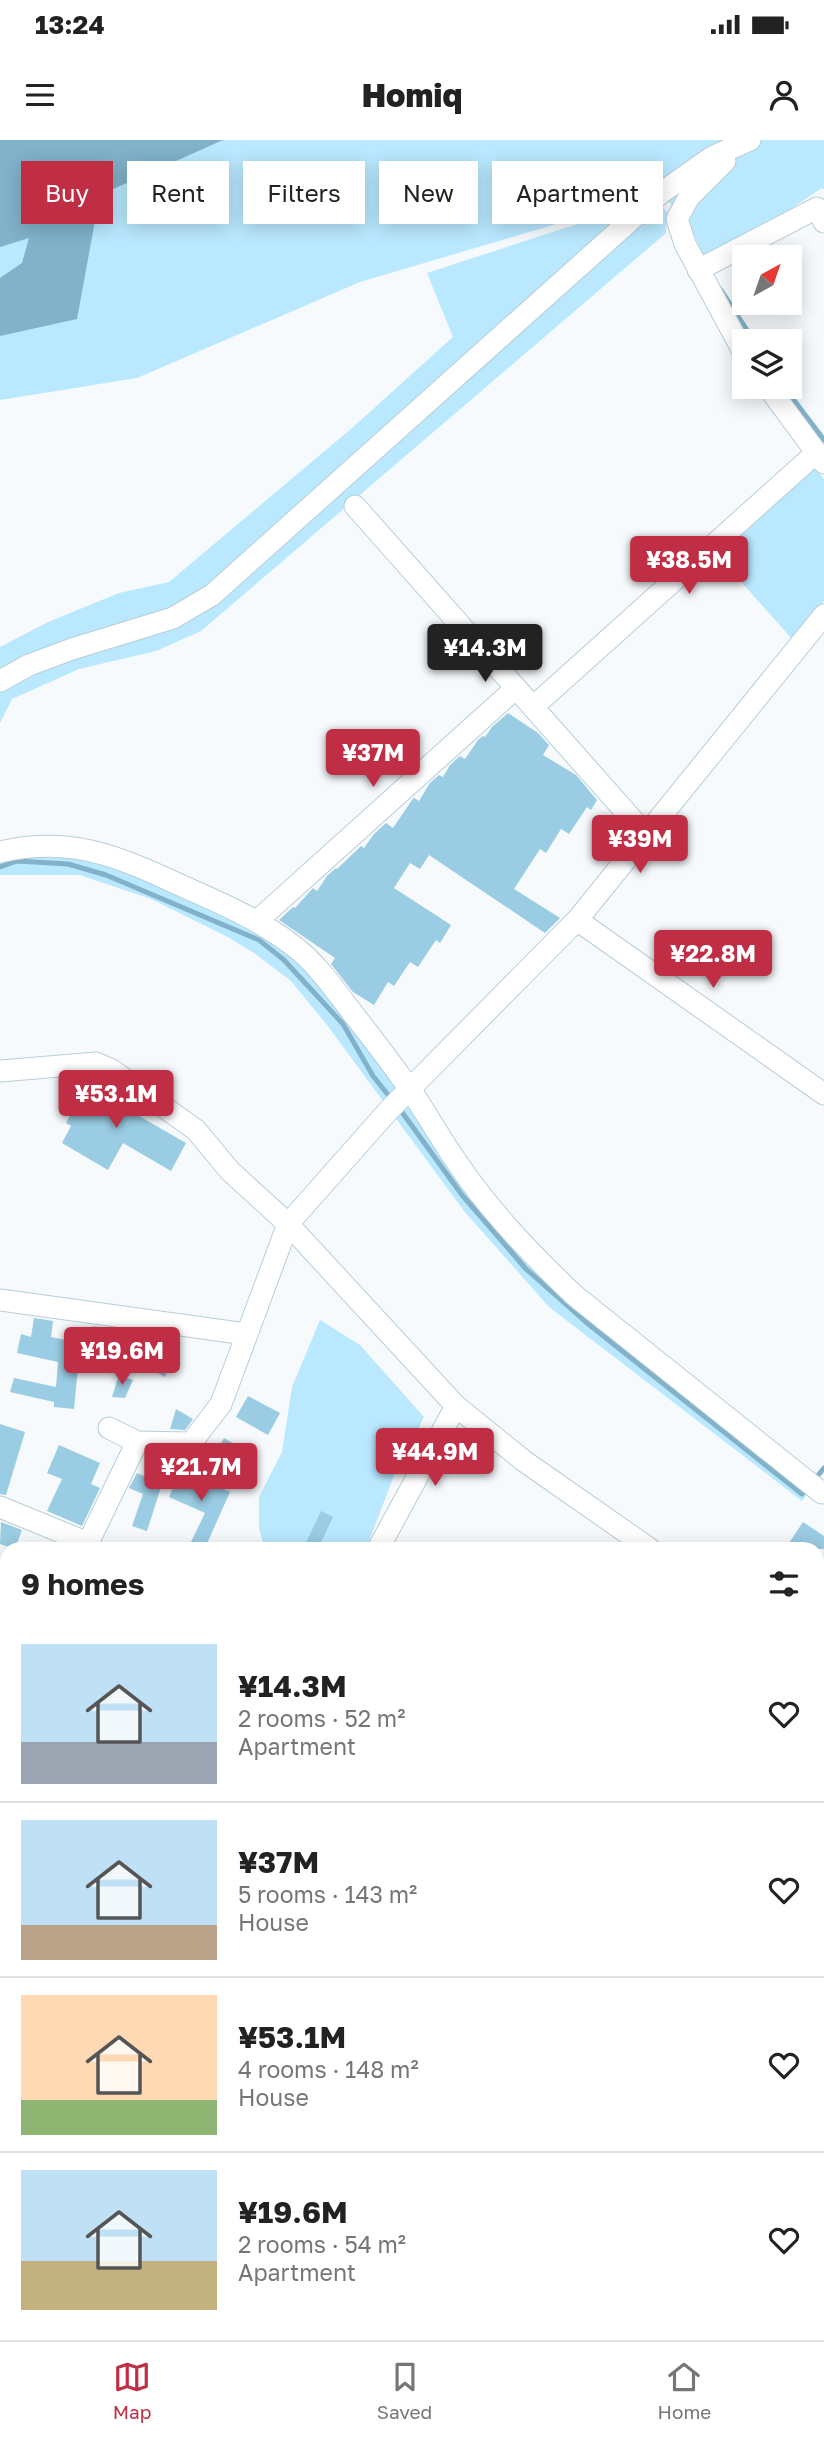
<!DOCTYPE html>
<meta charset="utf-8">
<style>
:root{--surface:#fff;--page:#f6f6f6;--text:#222;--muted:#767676;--line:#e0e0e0;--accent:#bf2e45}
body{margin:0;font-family:"Golos Text",sans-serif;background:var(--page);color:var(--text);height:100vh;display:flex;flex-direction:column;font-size:26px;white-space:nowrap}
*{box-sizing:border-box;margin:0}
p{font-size:23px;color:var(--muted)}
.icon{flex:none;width:38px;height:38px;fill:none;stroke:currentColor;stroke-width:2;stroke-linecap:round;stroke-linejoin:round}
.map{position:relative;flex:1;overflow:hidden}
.drawer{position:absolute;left:0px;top:1402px;width:824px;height:800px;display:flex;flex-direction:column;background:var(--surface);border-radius:21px 21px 0 0;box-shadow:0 4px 18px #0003}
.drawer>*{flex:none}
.guide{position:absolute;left:21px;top:21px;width:782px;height:63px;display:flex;gap:14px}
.needle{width:46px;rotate:40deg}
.fabs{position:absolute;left:732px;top:105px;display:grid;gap:14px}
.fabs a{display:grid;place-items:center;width:70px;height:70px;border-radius:0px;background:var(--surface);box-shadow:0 4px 18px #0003;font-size:35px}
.price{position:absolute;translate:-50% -60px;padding:0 16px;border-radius:7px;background:var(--accent);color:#fff;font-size:23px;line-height:46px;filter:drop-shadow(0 2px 4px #0008)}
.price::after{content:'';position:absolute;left:50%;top:42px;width:21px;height:16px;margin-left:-10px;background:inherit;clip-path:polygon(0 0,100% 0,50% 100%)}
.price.on{background:#222;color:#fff}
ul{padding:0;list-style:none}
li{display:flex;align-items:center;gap:21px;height:175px;padding:0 21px}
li+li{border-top:2px solid var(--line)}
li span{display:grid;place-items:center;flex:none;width:196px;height:140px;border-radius:0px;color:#555}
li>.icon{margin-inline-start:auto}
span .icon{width:84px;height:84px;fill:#fffc;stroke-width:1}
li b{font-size:30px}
h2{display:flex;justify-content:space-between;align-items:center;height:84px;padding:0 21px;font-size:30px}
.chip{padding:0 24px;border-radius:0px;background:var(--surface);box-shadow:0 4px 18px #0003;font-size:24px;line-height:63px}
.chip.on{background:var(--accent);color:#fff}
.status{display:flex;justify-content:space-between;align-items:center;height:49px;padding:0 35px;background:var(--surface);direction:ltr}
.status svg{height:19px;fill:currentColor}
header{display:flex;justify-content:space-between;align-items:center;height:91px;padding:0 21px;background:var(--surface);font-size:32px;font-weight:800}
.dock{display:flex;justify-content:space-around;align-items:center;height:98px;border-top:2px solid var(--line);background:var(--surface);font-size:19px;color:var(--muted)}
.dock a{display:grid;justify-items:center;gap:4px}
.dock .on{color:var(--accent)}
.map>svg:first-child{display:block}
.green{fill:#bae9ff}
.water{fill:#81b2c9}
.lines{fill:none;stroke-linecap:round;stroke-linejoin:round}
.stream{stroke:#81b2c9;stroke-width:5}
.building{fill:#9acce3}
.minor-casing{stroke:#b7ced8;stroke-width:23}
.major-casing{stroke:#b7ced8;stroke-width:30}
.minor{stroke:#fff;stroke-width:21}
.major{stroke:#fff;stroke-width:28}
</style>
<div class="status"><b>13:24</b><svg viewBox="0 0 49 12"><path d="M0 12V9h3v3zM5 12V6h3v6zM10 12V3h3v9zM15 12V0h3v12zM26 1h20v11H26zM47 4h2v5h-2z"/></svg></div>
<header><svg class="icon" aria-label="menu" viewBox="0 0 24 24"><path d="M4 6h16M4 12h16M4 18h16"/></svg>Homiq<svg class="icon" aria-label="person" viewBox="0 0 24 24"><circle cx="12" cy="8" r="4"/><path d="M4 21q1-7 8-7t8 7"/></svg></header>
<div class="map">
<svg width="824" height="2200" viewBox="0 0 824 2200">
<rect width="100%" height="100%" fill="#f6fafc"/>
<!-- green -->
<g class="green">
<polygon points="0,0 824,0 824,50 822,48 708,124 689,85 661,53 360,142 137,238 0,260"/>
<polygon points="654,59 667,72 666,93 201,491 156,511 79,529 12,559 0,583 0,507 48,482 119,453 169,442 352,288 453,197 427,133"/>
<polygon points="809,320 824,339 824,461 792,499 711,408"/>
<polygon points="70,706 292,804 539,1122 813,1346 802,1361 549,1167 464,1071 327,885 291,841 254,813 226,796 151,759 80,735 0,735 0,718"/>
<polygon points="320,1180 360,1205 424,1277 395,1333 366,1409 265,1409 259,1389 259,1357 282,1312 292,1247"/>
<polygon points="0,2036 7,2046 7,2092 0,2094"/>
</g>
<!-- water -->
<polygon class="water" points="0,0 223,0 93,58 97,70 77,179 0,196 0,138 22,123 29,98 0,107"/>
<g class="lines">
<!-- stream -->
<g class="stream">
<polyline points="721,150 754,201"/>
<polyline points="784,247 824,300"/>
<polyline points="0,727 17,721 68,724 106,735 259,800 284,820 343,884 373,936 393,961"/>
<polyline points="399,968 462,1055 526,1129 587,1183 802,1354 809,1347"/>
<polyline points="815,1339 824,1328"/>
<polyline points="822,1524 824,1523"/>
<polyline points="0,2055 7,2064"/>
<polyline points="103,2194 107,2200"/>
</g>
</g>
<!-- building -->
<g class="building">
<polygon points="508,573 538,593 549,605 543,615 576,635 597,660 591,670 587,667 569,694 561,689 546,713 540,709 514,749 560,778 545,793 429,715 420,729 410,723 394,748 451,785 440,803 436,800 418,827 410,822 394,846 388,842 374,865 353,852 331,824 335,818 279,780 293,767 295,768 313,748 317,751 327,736 336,728 337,729 361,706 364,708 374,694 386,683 393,688 412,660 414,658 419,661 430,643 439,635 443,637 450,625 460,616 465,619 478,600 483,596 485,597 492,587"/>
<polygon points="90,939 131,962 127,969 186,1003 171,1031 123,1003 108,1030 62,1003 71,986 66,983"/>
<polygon points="34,1178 53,1181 51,1197 90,1205 93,1186 113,1189 111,1206 118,1206 117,1211 128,1213 127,1220 130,1220 129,1233 78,1227 74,1269 54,1267 54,1262 10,1252 14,1238 56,1247 58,1222 17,1213 21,1194 31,1197"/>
<polygon points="159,1220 170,1224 165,1237 154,1231"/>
<polygon points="119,1235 133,1240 125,1258 112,1257"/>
<polygon points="248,1256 280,1273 268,1295 236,1277"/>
<polygon points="176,1269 193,1279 185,1290 170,1289"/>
<polygon points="0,1284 25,1292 6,1355 0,1354"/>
<polygon points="224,1298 254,1316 244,1333 214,1316"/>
<polygon points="59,1305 100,1323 91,1344 100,1348 82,1386 47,1371 62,1339 47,1333"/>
<polygon points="181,1330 230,1352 205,1408 191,1402 205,1373 169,1357"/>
<polygon points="137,1333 162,1344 147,1391 132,1386 143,1354 129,1348"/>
<polygon points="321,1371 333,1377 318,1409 303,1409"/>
<polygon points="1,1382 22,1390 15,1409 0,1404"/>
<polygon points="803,1382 824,1396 824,1409 785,1409"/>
</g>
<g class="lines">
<defs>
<g id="minor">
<polyline points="725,21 689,57 677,79 685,104 744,213"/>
<polyline points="698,130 817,68 824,82"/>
<polyline points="768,247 824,323"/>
<polyline points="355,366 646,695"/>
<polyline points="0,541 29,525 72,509 173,478 212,455 661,53 712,17 750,0"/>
<polyline points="533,567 816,313"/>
<path d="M0,712c64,-15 112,1 169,28 42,19 85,36 122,64 26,19 44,46 63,71 19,24 37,48 55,73 15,21 28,45 43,67 34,52 77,97 122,140l248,198 2,-2"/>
<polyline points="577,780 824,954"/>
<polyline points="257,781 516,548"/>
<polyline points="0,931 96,923 112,930 196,990 230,1031 288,1084 456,1266 524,1321 650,1409"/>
<polyline points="0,1160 246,1194"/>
<polyline points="109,1288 137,1302 191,1303 221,1264 288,1084 388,971 577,780 824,475"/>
<polyline points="0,1367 88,1403 89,1409"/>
<polyline points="88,1403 137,1302"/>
<polyline points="378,1409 456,1266"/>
<polyline points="0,1520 7,1513"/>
<polyline points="0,1667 7,1673"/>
<polyline points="817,1762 824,1764"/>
<polyline points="0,1805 7,1812"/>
<polyline points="817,1955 824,1958"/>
<polyline points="817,2059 824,2062"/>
<polyline points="484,2194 487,2200"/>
<polyline points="158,2200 163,2194"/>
<polyline points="636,2200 638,2194"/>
</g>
<g id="major">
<polyline points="817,1554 824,1548"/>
<polyline points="430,2200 448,2194"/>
</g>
</defs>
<!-- minor casing -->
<use href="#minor" class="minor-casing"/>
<!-- major casing -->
<use href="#major" class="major-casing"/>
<!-- minor -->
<use href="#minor" class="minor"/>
<!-- major -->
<use href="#major" class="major"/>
</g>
</svg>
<div class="fabs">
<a><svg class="needle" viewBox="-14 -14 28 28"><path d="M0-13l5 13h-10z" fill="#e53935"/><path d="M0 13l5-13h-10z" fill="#767676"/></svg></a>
<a><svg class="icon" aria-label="layers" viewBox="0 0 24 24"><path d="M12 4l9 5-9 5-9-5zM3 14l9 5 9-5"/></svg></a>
</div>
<b class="price" style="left:689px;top:456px">¥38.5M</b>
<b class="price on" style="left:485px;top:544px">¥14.3M</b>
<b class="price" style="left:373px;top:649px">¥37M</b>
<b class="price" style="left:640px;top:735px">¥39M</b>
<b class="price" style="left:713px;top:850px">¥22.8M</b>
<b class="price" style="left:116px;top:990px">¥53.1M</b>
<b class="price" style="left:122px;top:1247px">¥19.6M</b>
<b class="price" style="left:435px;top:1348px">¥44.9M</b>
<b class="price" style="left:201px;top:1363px">¥21.7M</b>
<div class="guide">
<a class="chip on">Buy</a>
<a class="chip">Rent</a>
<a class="chip">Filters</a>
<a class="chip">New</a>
<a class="chip">Apartment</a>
</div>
<section class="drawer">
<h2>9 homes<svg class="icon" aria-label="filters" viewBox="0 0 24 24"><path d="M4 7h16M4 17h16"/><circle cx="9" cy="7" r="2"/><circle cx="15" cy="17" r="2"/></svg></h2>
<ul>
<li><span style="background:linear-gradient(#bfe0f5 70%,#9aa5b1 0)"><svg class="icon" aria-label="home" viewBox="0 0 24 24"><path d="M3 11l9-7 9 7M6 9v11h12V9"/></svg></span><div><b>¥14.3M</b><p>2 rooms · 52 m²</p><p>Apartment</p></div><svg class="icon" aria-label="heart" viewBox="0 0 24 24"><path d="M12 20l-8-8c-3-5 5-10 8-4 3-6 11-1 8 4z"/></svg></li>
<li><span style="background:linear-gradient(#bfe0f5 75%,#b9a48a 0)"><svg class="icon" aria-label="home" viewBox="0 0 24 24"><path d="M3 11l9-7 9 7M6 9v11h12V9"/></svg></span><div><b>¥37M</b><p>5 rooms · 143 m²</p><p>House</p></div><svg class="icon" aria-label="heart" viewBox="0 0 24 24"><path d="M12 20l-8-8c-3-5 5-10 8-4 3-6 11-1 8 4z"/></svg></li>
<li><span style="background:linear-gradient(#ffd9b3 75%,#8fb573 0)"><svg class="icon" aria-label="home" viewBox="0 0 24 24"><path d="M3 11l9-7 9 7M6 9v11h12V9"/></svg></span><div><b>¥53.1M</b><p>4 rooms · 148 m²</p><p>House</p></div><svg class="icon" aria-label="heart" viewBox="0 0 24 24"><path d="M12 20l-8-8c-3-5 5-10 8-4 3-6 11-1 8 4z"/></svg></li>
<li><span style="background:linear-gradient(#bfe0f5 65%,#c2b280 0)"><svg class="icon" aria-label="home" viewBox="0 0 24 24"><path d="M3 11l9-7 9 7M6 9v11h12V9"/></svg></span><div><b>¥19.6M</b><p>2 rooms · 54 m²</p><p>Apartment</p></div><svg class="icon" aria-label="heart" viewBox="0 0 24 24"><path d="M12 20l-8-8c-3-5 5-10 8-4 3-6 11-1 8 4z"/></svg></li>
</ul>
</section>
</div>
<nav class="dock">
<a class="on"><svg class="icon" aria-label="map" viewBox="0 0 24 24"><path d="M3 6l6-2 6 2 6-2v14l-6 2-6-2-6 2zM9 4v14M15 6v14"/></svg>Map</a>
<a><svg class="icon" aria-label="saved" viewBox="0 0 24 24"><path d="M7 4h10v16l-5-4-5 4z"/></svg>Saved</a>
<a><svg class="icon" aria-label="home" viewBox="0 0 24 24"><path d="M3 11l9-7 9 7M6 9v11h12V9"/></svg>Home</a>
</nav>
